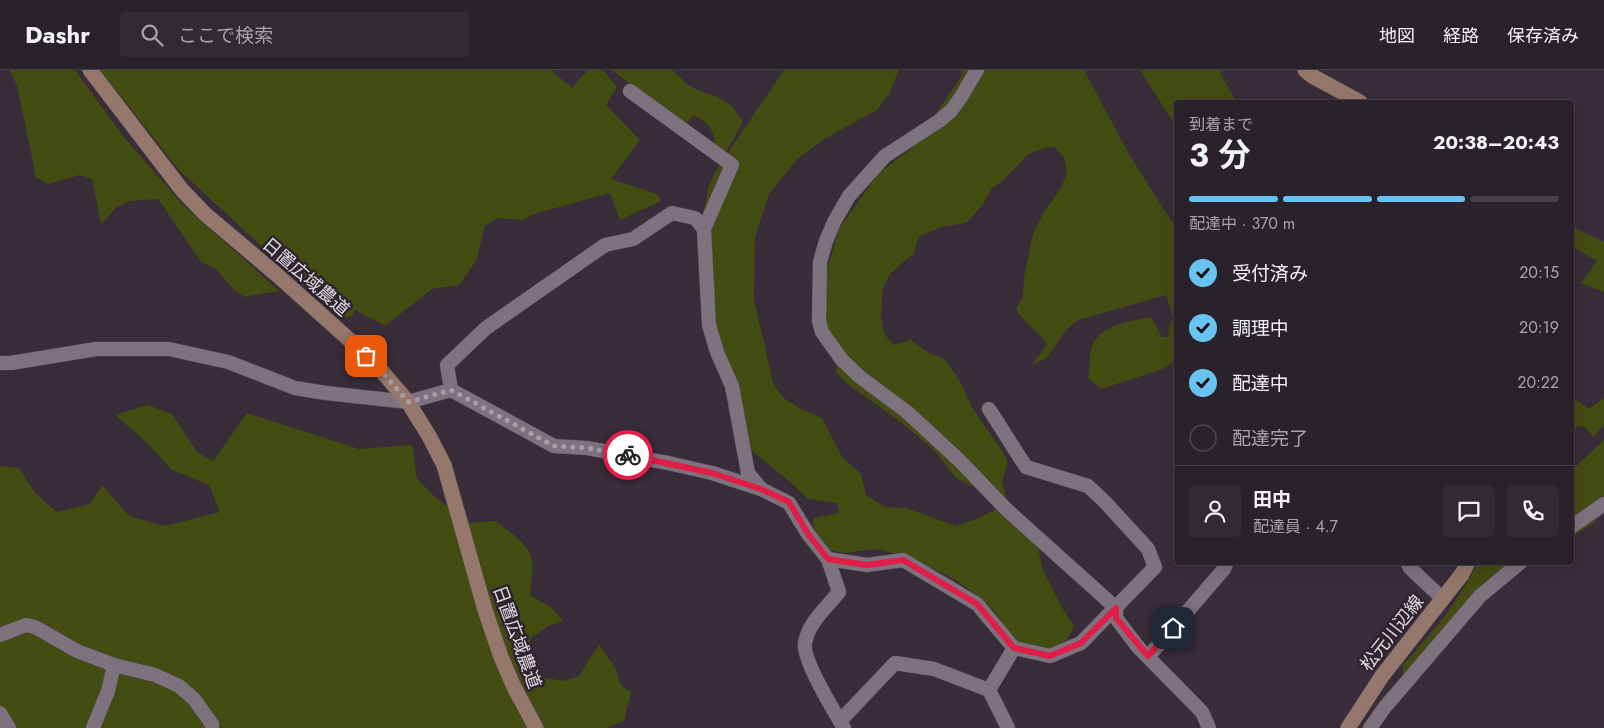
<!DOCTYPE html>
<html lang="ja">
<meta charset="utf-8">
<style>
body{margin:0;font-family:Jost,"Noto Sans JP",sans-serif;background:#322a33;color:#f1f3f6;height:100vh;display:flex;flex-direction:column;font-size:19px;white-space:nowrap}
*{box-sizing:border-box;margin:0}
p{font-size:16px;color:#a5a4a9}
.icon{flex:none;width:28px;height:28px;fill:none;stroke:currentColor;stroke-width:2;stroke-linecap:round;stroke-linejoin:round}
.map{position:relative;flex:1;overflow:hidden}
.details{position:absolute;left:1174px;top:30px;width:400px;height:465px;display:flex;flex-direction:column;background:#2a222b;border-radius:5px;box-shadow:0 5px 20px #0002,0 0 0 1px #463f47}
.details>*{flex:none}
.pin{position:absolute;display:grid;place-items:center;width:42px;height:42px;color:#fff;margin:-21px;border-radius:10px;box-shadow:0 2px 8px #0006}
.courier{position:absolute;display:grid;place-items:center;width:50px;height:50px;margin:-25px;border:4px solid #e11d48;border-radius:50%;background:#fff;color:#222;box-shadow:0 1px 6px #0007}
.headline em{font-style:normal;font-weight:700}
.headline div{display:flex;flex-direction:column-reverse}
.headline{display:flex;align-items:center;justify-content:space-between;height:85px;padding:0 15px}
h1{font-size:32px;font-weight:700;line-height:38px}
.bar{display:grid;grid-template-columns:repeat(4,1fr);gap:8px 5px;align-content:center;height:60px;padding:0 15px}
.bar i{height:6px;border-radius:4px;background:#463f47}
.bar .current{background:#69c3f1}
.bar p{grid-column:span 4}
.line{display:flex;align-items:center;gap:12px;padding:0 15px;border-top:1px solid #463f47}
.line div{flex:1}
.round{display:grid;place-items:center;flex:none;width:52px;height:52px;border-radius:5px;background:#322a33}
ol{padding:0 15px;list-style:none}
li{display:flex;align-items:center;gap:15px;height:55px}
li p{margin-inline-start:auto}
li .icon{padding:5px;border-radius:50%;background:#69c3f1;color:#111;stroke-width:4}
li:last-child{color:#a5a4a9}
li i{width:28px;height:28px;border:2px solid #463f47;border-radius:50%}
header{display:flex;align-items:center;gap:30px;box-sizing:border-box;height:70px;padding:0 25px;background:#2a222b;border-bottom:1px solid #463f47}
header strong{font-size:24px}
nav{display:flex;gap:28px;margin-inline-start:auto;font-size:18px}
.search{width:350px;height:45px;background:#322a33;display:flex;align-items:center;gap:12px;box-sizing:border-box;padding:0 18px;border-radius:5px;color:#a5a4a9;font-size:19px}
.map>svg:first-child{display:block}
.green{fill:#434c11}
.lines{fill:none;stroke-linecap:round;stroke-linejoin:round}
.street-casing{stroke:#524954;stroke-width:15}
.secondary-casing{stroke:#524954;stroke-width:16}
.street{stroke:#7e727f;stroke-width:14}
.secondary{stroke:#95786b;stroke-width:15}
.done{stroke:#a79fa8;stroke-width:5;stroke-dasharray:0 9}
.route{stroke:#e11d48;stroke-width:6}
.labels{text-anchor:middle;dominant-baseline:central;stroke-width:5;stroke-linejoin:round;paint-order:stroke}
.street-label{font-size:18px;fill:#e3dce4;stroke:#2e242f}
</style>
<header>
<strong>Dashr</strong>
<div class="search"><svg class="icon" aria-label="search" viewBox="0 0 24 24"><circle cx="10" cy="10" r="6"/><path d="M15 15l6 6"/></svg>ここで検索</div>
<nav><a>地図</a><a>経路</a><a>保存済み</a></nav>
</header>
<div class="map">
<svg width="1604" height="658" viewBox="0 0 1604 658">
<rect width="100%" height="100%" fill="#382d39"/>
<g class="green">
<polygon points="10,0 75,0 123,66 182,134 279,221 244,227 232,218 216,199 201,192 158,129 129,131 116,138 101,154 92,109 80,105 48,114 36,107 17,16"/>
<polygon points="100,0 551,0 572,18 588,0 603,0 617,17 606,35 640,70 611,109 657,124 661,131 620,150 610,123 534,144 523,150 498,148 485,156 476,191 459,215 432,219 385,256 355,240 352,246 340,249 180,101"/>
<path d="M612 0H672L687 14 702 22 716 26 732 36 743 52 726 82 716 80C714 61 711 54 693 45L684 56Z"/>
<polygon points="784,0 899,0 889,24 877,40 826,68 797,89 769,124 755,167 754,230 774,316 785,329 801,339 822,348 842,387 861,404 866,425 885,437 906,438 956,456 979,448 998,438 1037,472 1042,497 1061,536 1074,556 1067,569 1052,581 1021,573 1009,565 1001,550 987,533 956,510 908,486 874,479 845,483 833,481 817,471 814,459 813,448 839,443 837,433 808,429 790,412 746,376 733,348 720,304 704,258 699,215 697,172 709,116 715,102"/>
<path d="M961 0H1084L1130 86 1176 158V285L1172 293 1163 299 1101 319 1088 308C1090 298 1089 285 1092 276 1100 254 1132 251 1151 247L1162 267H1169L1168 258 1173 248 1166 225 1078 250 1066 260 1047 288 1032 295 1047 274C1038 261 1024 253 1016 239L1023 227 1024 207 1033 164 1043 143 1061 118 1067 102 1064 87 1054 77 1044 78 1027 85 1004 110 992 118 981 137 966 153 941 157 919 166 914 183 890 204 883 218 881 246 884 263 893 275 911 270 929 283 945 289 959 310 973 339 1003 382 1008 392 1002 411 1006 428H986L971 415 956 408 933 379 902 353 846 313 836 302 840 277 827 257 825 225 828 196 840 157 879 103 912 78 963 4Z"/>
<polygon points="1140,0 1221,0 1220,3 1234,28 1240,32 1176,32 1176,53 1169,46"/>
<polygon points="1571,156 1604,172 1604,222 1581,213 1597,191 1571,176"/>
<polygon points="1571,326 1589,339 1604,328 1604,355 1593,367 1584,356 1575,357 1571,347"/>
<path d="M148 335 172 344 197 382 213 391 247 343 359 379 412 375 417 409 435 427 470 453 496 451C507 460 521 469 529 481 535 491 531 514 530 525L552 538 563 551 548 556 530 569 532 592 541 607 564 611 579 606 599 574 615 598 621 615 631 622 624 651 606 658H0V396L19 398 36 424 57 442 90 434 102 415 129 446 165 456 220 442 209 415 172 400 145 371 115 345Z"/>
<polygon points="1604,370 1604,441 1593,454 1571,467 1571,401"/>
<path d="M1477 493H1523L1484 512 1403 607V595C1431 564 1460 531 1477 493Z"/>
</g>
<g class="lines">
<defs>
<g id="street">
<polyline points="977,0 961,27 951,41 939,51 885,86 849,126 834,152 826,171 820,192 819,251 822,262 842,290 860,307 907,342 959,390 1007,440 1116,538 1116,548 1138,577 1202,642 1209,658"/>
<polyline points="630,21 732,95 704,159"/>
<path d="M0 293H11L96 279H169L228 292 295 318 326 323 408 332 451 320 554 376 587 378 668 393 712 403 761 419 789 433 808 464 828 489 839 522C827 537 808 553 805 573 802 589 835 643 844 658"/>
<polyline points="451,320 447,295 486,258 605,175 633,169 672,143 695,148 704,159 709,255 717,282 732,316 748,403 761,419"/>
<polyline points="1571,457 1604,434"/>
<polyline points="828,489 867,495 903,490 977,534 1014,578 1050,586 1081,573 1155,497 1148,479 1105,432 1088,416 1026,397 989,339"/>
<polyline points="1407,492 1410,498 1443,529"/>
<polyline points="0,565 26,555 35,557 77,581 114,595 155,605 179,616 194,629 212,654 212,658"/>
<polyline points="1148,587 1224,499 1227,492"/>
<polyline points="989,620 1014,578"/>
<polyline points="0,643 9,658"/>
<polyline points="840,651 895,593 934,599 989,620 1008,658"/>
<polyline points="93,658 108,621 114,595"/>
<polyline points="1370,658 1385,637 1480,526 1521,492"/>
</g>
<g id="secondary">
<polyline points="90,0 182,120 205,144 276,204 354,274 379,298 408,332 429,366 444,395 485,540 501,587 514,617 536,658"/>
<polyline points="1305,0 1312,6 1360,32"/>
<polyline points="1348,658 1382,606 1462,504 1468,492"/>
</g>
</defs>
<use href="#street" class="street-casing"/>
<use href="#secondary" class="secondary-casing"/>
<use href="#street" class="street"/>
<use href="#secondary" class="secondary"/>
</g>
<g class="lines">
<polyline class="done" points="366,286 379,298 408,332 451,320 554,376 587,378 628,385"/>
<polyline class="route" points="628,385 712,403 761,419 789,432 808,464 828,489 867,495 903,490 977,534 1014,578 1050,586 1081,573 1116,538 1116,548 1148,586 1173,558"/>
</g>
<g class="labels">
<g class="street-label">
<text transform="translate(306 207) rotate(41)">日置広域農道</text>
<text transform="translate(1392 563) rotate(-52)">松元川辺線</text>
<text transform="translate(517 567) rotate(70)">日置広域農道</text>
</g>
</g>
</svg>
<div class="pin" style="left:366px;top:286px;background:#ea580c"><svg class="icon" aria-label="bag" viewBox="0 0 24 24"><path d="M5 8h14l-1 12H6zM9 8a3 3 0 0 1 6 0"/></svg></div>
<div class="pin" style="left:1173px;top:558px;background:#1f2937"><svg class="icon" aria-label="home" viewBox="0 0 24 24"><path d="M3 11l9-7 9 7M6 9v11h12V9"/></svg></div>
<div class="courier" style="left:628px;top:385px"><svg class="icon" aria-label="bike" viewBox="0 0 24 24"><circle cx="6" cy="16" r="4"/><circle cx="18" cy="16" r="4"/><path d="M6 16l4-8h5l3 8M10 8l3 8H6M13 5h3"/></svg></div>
<section class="details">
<div class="headline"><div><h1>3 分</h1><p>到着まで</p></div><em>20:38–20:43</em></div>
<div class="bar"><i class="current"></i><i class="current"></i><i class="current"></i><i></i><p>配達中 · 370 m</p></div>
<ol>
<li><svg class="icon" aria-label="check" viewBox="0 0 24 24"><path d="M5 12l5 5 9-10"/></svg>受付済み<p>20:15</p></li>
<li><svg class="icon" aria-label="check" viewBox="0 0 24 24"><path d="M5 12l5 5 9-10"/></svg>調理中<p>20:19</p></li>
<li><svg class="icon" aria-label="check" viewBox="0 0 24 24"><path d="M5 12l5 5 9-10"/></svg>配達中<p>20:22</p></li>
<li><i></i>配達完了</li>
</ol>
<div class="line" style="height:90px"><a class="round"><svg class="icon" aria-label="person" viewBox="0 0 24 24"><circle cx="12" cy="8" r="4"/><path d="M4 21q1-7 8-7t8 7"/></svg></a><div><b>田中</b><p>配達員 · 4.7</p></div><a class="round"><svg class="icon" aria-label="chat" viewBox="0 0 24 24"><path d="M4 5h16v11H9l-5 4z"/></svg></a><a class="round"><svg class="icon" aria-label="phone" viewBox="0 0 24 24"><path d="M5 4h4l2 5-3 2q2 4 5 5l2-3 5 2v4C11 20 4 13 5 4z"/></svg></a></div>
</section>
</div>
